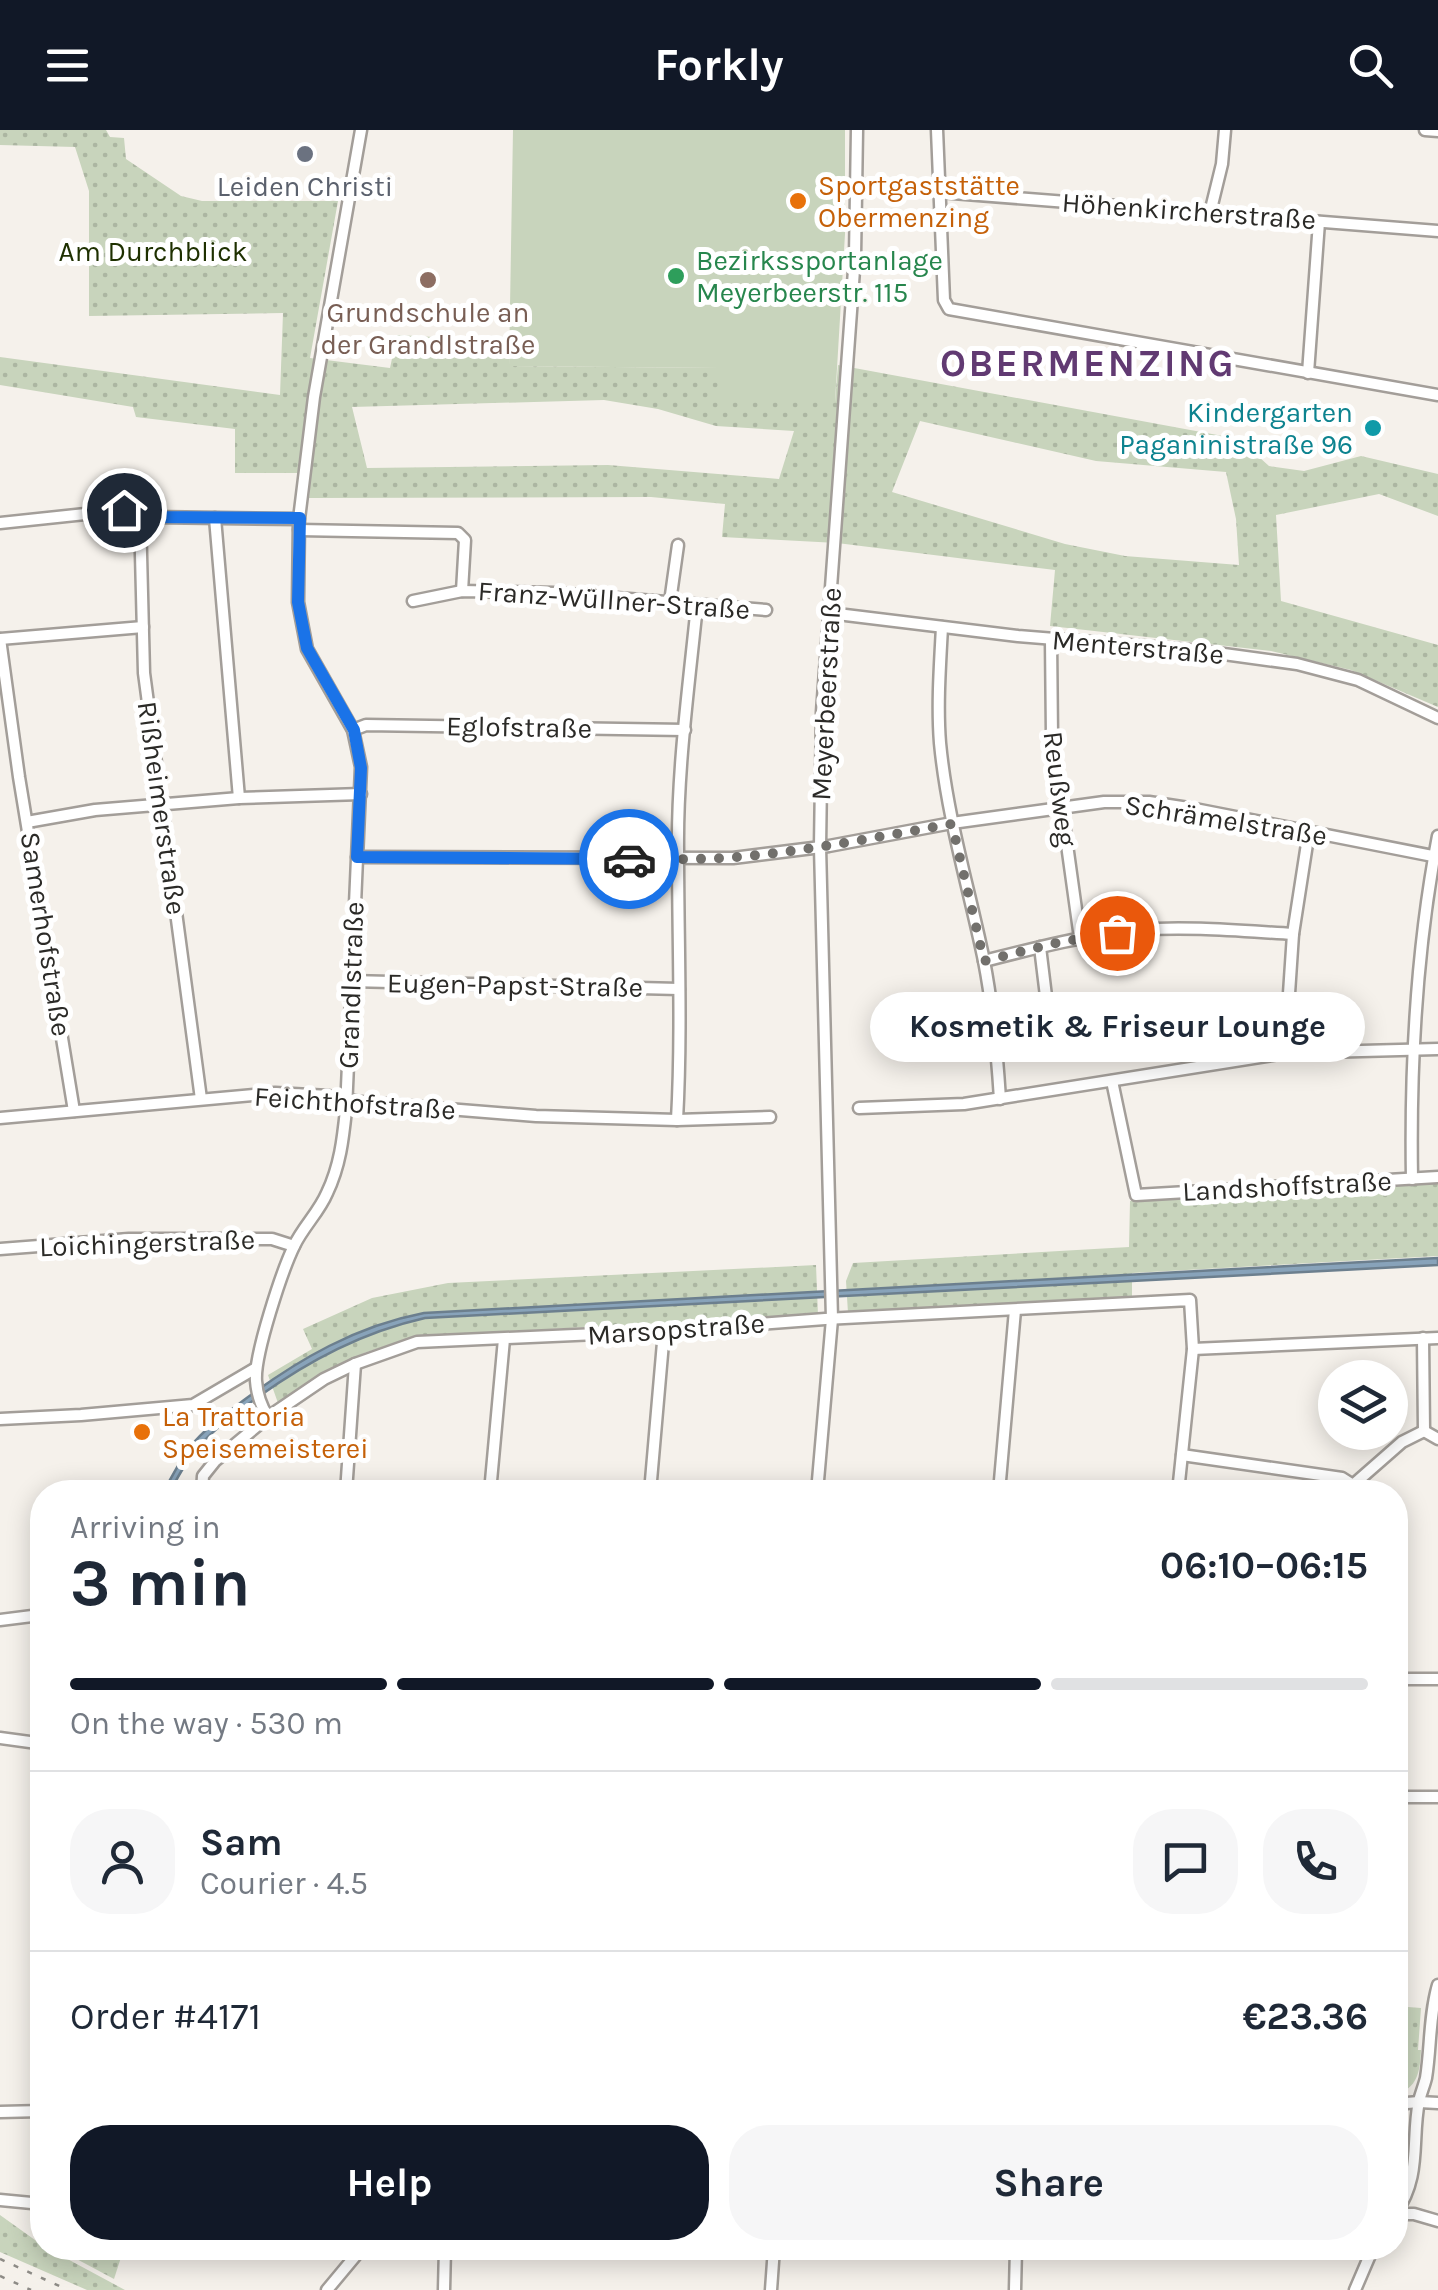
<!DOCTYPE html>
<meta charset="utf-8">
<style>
body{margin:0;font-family:Karla,sans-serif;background:#f6f6f7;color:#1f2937;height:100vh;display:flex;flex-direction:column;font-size:38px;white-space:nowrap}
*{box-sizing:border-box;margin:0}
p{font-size:32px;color:#747a83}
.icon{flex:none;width:55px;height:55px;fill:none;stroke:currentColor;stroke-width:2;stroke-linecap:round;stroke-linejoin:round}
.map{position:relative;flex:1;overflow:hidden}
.drawer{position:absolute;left:30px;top:1350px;width:1378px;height:780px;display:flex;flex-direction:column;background:#fff;border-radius:40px;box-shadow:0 5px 25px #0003}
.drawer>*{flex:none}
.fabs{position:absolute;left:1318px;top:1230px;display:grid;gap:20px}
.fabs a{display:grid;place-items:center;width:90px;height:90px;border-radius:50%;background:#fff;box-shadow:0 5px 25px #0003;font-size:50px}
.pin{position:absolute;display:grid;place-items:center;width:85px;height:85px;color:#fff;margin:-42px;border:5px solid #fff;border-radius:50%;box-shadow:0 2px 10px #0007}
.courier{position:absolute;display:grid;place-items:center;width:100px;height:100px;margin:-50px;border:8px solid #1a73e8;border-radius:50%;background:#fff;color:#222;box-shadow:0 2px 12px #0007}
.bubble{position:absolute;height:70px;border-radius:35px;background:#fff;box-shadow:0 5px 25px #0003;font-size:32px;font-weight:700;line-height:70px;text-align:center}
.head em{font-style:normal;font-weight:700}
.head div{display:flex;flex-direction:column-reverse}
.head{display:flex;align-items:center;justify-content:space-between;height:170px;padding:0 40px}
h1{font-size:65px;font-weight:700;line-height:75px}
.bar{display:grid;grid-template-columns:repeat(4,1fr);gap:15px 10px;align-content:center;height:120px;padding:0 40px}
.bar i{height:12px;border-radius:8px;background:#e0e1e3}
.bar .active{background:#111827}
.bar p{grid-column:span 4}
.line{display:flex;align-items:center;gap:25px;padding:0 40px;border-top:2px solid #e0e1e3}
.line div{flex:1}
.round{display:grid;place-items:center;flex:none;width:105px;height:105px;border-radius:40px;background:#f6f6f7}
.cta{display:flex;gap:20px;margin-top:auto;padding:20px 40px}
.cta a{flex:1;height:115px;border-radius:40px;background:#111827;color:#fff;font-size:40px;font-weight:700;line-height:115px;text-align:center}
.cta a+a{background:#f6f6f7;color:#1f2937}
header{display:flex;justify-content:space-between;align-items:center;height:130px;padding:0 40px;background:#111827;color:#fff;font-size:45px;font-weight:700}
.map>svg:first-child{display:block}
.park{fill:url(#park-dots);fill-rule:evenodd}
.garden{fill:#c8d4bc}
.water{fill:#88a3ba;stroke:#6c7f8e;stroke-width:2.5}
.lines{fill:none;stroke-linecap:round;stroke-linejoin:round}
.minor-casing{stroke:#a39e99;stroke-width:15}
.minor{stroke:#fff;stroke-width:10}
.rail{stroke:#8d8b86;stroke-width:2.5;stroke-dasharray:5 10;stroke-linecap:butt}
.done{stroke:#72706c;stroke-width:10;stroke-dasharray:0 18}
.route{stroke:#1a73e8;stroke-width:12}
.worship-dot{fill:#6b7280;stroke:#fff;stroke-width:4}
.food-dot{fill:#e8710a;stroke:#fff;stroke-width:4}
.leisure-dot{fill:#2e9e5b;stroke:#fff;stroke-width:4}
.education-dot{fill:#8d6e63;stroke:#fff;stroke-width:4}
.culture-dot{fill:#0f9aa8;stroke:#fff;stroke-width:4}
.labels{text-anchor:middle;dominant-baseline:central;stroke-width:10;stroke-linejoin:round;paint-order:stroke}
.food-label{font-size:28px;fill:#c56008;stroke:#fff;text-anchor:start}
.worship-label{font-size:28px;fill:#5b616d;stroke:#fff}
.street-label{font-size:28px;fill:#2b2a27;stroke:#fff}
.park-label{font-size:28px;fill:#1e3000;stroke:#fff}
.leisure-label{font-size:28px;fill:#27864d;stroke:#fff;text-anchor:start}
.education-label{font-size:28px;fill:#785e54;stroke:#fff}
.culture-label{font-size:28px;fill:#0d838f;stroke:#fff;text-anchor:end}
.district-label{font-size:38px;font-weight:bold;letter-spacing:2.5px;fill:#613a72;stroke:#fff}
</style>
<header><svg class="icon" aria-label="menu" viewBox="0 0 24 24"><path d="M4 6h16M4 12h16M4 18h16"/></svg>Forkly<svg class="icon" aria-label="search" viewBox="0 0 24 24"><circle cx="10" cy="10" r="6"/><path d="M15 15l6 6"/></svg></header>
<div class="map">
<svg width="1438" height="2160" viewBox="0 0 1438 2160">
<defs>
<pattern id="park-dots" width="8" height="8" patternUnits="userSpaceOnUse" patternTransform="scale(2.5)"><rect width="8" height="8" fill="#c8d4bc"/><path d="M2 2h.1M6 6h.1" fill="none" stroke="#acb6a2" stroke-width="1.8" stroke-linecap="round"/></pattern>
</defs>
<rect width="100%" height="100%" fill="#f5f1eb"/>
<g class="park">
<path d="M0 0H106L110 7 124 8 126 29 181 66 202 71H338L310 228 390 238 397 205 509 211V236L718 238 719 272H835L838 235 1239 309 1269 336 1304 341 1361 326 1438 344V386L1379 364 1276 385 1281 471 1438 515V577L1351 540 1271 521 1050 496 1055 440 837 413 722 407 725 374 651 367 309 368 311 343H235V299L136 287 133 277 0 255V227L280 265 283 183 89 186V61L75 17 0 15ZM604 270 658 279 716 296 794 301 779 349 608 335 367 338 352 277ZM920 291 1096 331 1226 342 1236 389 1239 435 1125 426 1065 414 892 362Z"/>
<polygon points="1438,1053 1438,1126 1132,1143 1132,1168 848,1183 846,1151 853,1133 1129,1117 1130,1071"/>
<polygon points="816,1135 818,1185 417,1206 364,1223 314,1249 278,1273 268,1245 312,1219 303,1199 372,1168 448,1153"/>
<path d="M1395 1876 1421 1878 1418 1920H1421C1420 1941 1418 1959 1395 1964Z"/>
<polygon points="0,2085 42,2115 42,2118 47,2118 125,2160 87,2160 0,2122"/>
<polygon points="56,2118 124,2118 114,2149"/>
</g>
<polygon class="garden" points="513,0 845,0 845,104 835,272 718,272 718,238 509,236"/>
<path class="water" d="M1438 1128V1135L425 1188C363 1202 310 1230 258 1267 239 1281 220 1294 204 1311 189 1326 179 1344 170 1362H163C172 1347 180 1330 191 1316 205 1298 226 1284 244 1270 299 1229 356 1196 424 1183Z"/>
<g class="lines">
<defs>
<g id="minor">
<polyline points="937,0 944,170 949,179 1438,265"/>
<polyline points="1425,0 1438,1"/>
<polyline points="940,62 1438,101"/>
<polyline points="1210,83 1222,34 1225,0"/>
<polyline points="1308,243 1319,92"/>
<polyline points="140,385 144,543 201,969"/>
<polyline points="215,388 239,668"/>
<polyline points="0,393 123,380 151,387 299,389"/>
<polyline points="299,400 458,403 465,410 462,461"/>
<polyline points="413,471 462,461 554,463 766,480"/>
<polyline points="670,472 678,415"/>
<polyline points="829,483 1018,506 1202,521 1297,534 1358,550 1438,588"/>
<path d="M942 497C940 535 937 575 940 613 947 687 969 758 984 831 993 877 997 922 1000 969"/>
<polyline points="0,509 19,647 74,981"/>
<polyline points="0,509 143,497"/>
<polyline points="1051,510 1052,607 1080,808"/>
<polyline points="353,600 366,595 685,600"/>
<polyline points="27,692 95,680 239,668 361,664"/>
<polyline points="357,727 733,728 829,716 952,693 1104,672 1149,672 1195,679 1438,727"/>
<polyline points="1040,817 1050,899"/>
<path d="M984 831C1035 818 1085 805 1137 800 1188 796 1241 801 1293 804"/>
<polyline points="351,851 679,859"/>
<polyline points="1285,923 1293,804 1309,701"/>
<polyline points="1112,951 1136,1065 1438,1047"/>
<polyline points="859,978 964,974 1285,923 1438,919"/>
<polyline points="0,988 275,963 329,966 361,972 536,986 677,990 770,987"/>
<path d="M677 990C682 900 678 811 678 720 677 641 689 554 697 475"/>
<path d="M1412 1049C1410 933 1416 820 1438 706"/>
<polyline points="0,1119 129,1109 272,1109 294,1116"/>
<polyline points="1423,1208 1424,1301"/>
<polyline points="1193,1219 1438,1208"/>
<path d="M268 1287C261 1276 257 1265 256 1251 254 1225 282 1141 294 1116 303 1097 319 1082 327 1063 340 1036 343 1009 346 980L361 637 353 600 307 519 298 472 299 389 314 267 361 0"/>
<polyline points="0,1289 81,1285 193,1275 256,1238"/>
<polyline points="1424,1301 1438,1309"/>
<polyline points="1182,1325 1342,1348 1353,1355"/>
<polyline points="202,1362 203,1346 215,1331 268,1287 324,1249 355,1234 417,1212 664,1201 825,1189 1190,1170 1193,1219 1178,1362"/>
<polyline points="346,1362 355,1234"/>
<polyline points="490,1362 504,1209"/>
<polyline points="650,1362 664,1201"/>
<polyline points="817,1362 832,1189 820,717 822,582 855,126 857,0"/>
<polyline points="999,1362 1015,1180"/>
<polyline points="1345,1362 1402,1312 1424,1301"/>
<polyline points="0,1490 40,1485"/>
<polyline points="1395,1549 1438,1549"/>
<polyline points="0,1608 37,1613"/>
<polyline points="1395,1667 1438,1667"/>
<polyline points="1395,1974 1419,1972 1438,1973"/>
<polyline points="0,1982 42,1981"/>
<polyline points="0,2070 42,2074"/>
<path d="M1395 2084C1422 2046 1411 2011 1419 1971 1421 1963 1424 1956 1426 1948 1431 1917 1429 1886 1438 1855"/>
<polyline points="1395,2084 1414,2084 1438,2091"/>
<polyline points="327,2160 362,2118"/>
<polyline points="444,2160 445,2118"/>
<polyline points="771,2160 774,2118"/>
<polyline points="1015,2160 1016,2118"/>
<polyline points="1355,2160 1373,2118"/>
</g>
</defs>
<use href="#minor" class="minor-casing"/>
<use href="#minor" class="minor"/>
<g class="rail">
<polyline points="0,2129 68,2160"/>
<polyline points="0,2146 31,2160"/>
</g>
</g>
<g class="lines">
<path class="done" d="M629 729C665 729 701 730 737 727 810 721 881 706 952 694L984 831 1060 812 1117 803"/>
<polyline class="route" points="124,380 150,387 300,388 298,472 307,518 354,600 361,638 357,727 629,729"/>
</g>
<circle class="worship-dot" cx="305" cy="24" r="10"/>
<g class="food-dot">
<circle cx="798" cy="71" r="10"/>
<circle cx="142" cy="1302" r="10"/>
</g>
<circle class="leisure-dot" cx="676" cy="146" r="10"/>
<circle class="education-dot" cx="428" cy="150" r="10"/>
<circle class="culture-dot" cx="1373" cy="298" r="10"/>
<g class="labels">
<g class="food-label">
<text x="818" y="55">Sportgaststätte<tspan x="818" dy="32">Obermenzing</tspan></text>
<text x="162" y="1286">La Trattoria<tspan x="162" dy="32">Speisemeisterei</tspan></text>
</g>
<g class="worship-label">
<text x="305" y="56">Leiden Christi</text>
</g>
<g class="street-label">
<text transform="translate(1189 81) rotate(4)">Höhenkircherstraße</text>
<text transform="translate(614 470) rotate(4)">Franz-Wüllner-Straße</text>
<text transform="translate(1138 517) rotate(5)">Menterstraße</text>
<text transform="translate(826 564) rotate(-87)">Meyerbeerstraße</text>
<text transform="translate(519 597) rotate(1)">Eglofstraße</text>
<text transform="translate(1060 659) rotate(83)">Reußweg</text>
<text transform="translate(162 678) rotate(82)">Rißheimerstraße</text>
<text transform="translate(1226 690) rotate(9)">Schrämelstraße</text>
<text transform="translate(46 804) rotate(81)">Samerhofstraße</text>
<text transform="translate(351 855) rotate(-88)">Grandlstraße</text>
<text transform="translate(515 855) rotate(1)">Eugen-Papst-Straße</text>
<text transform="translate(355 973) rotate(4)">Feichthofstraße</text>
<text transform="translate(1287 1056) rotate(-3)">Landshoffstraße</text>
<text transform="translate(147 1113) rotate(-2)">Loichingerstraße</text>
<text transform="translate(676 1199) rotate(-4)">Marsopstraße</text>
</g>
<g class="park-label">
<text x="153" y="121">Am Durchblick</text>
</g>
<g class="leisure-label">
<text x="696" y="130">Bezirkssportanlage<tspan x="696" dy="32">Meyerbeerstr. 115</tspan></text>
</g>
<g class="education-label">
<text x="428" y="182">Grundschule an<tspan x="428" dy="32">der Grandlstraße</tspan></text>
</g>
<g class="culture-label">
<text x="1353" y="282">Kindergarten<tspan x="1353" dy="32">Paganinistraße 96</tspan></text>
</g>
<g class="district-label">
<text x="1088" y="233">OBERMENZING</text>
</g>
</g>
</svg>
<div class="fabs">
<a><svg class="icon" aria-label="layers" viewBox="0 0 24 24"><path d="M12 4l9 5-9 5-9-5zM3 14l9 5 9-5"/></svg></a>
</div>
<div class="pin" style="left:1117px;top:803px;background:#ea580c"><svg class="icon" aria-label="bag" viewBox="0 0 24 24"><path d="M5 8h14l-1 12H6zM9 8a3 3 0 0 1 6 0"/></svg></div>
<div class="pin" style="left:124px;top:380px;background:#1f2937"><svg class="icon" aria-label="home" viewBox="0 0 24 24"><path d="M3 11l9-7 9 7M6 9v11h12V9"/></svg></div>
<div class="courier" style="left:629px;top:729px"><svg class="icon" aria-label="car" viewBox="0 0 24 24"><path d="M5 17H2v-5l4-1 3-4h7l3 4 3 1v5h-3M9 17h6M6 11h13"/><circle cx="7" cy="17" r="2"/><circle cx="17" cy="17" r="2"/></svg></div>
<div class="bubble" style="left:870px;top:862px;width:495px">Kosmetik &amp; Friseur Lounge</div>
<section class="drawer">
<div class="head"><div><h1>3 min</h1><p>Arriving in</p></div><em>06:10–06:15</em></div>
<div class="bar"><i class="active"></i><i class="active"></i><i class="active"></i><i></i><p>On the way · 530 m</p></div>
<div class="line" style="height:180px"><a class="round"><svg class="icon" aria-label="person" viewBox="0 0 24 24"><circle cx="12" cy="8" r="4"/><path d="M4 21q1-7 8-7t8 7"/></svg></a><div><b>Sam</b><p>Courier · 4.5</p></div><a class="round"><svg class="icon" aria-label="chat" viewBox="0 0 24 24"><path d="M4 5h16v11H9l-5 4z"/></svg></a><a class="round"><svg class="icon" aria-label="phone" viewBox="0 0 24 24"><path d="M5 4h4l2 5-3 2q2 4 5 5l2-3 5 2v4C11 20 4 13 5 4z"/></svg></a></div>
<div class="line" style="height:130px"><div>Order #4171</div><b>€23.36</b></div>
<div class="cta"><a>Help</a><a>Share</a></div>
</section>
</div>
